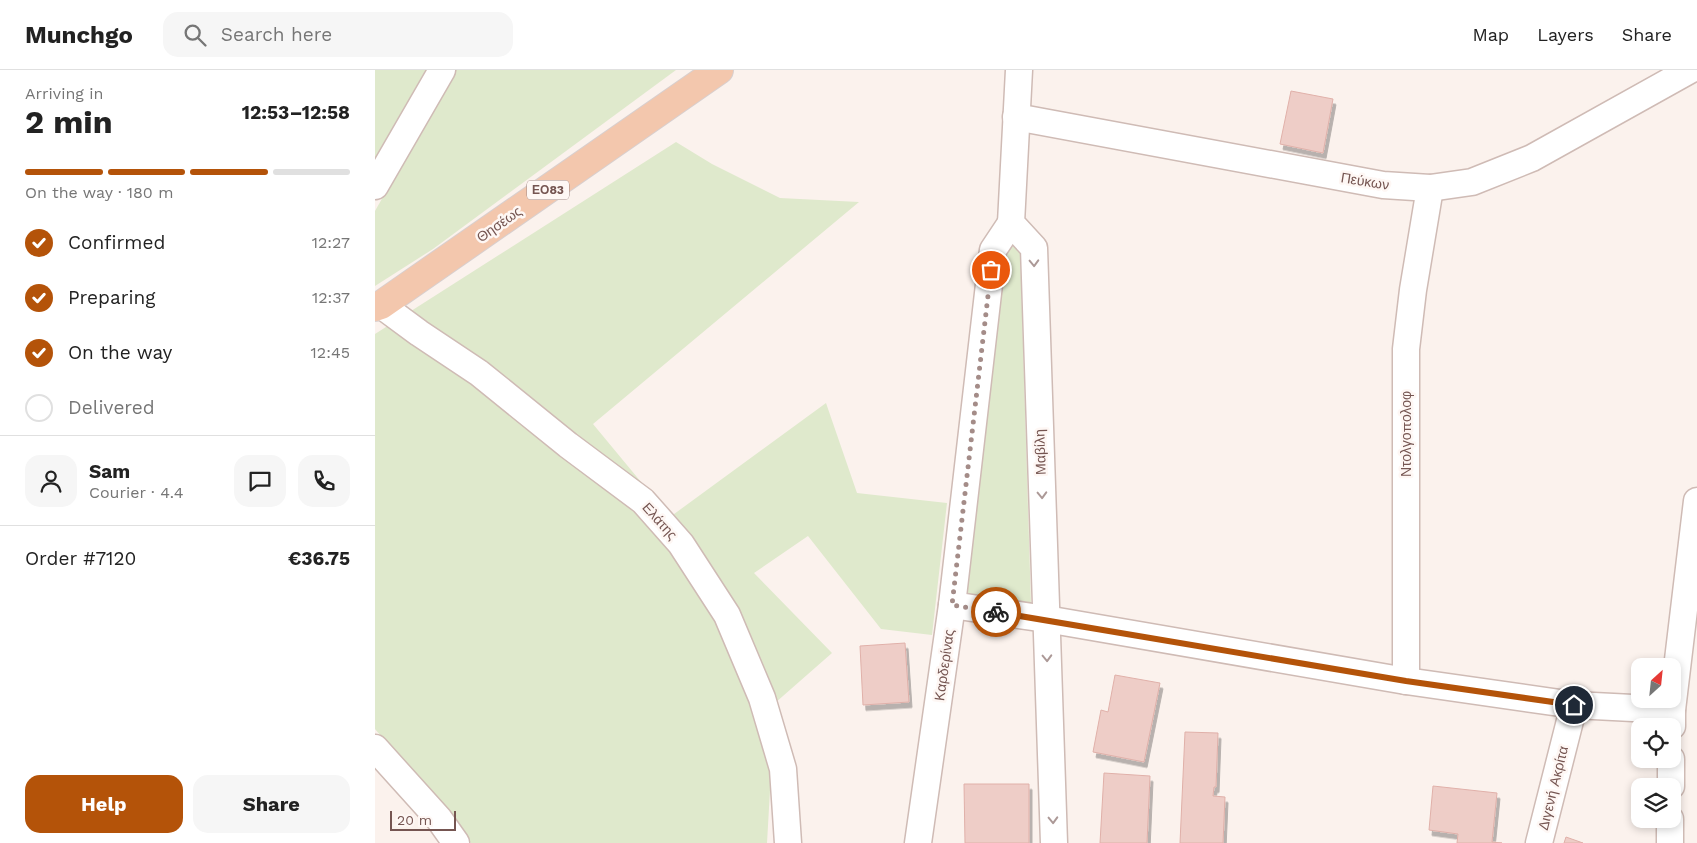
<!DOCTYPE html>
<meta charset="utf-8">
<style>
body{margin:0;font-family:"Work Sans",sans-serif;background:#f6f6f6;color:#222;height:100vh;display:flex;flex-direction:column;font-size:19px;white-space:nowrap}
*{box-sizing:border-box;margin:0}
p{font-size:16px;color:#767676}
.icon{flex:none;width:28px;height:28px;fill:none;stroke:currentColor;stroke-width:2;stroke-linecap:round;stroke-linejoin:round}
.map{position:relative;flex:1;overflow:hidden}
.sheet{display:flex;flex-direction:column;background:#fff;width:375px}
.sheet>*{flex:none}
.needle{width:32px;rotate:27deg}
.tools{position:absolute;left:1256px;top:588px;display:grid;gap:10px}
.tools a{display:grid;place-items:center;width:50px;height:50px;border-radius:10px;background:#fff;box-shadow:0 2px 8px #0003;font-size:25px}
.scale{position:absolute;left:15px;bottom:12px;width:66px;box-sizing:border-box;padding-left:5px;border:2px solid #755551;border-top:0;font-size:14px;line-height:18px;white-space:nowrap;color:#755551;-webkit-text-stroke:4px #fef7f4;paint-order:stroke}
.pin{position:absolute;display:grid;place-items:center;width:42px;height:42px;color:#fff;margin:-21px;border:2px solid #fff;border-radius:50%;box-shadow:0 1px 5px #0007}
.courier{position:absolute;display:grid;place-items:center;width:50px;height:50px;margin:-25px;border:4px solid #b45309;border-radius:50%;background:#fff;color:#222;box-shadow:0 1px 6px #0007}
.headline em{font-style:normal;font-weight:700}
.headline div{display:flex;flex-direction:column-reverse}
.headline{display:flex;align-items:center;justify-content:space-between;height:85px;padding:0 25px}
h1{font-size:32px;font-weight:700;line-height:38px}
.bar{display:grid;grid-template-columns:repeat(4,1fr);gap:8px 5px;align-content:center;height:60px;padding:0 25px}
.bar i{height:6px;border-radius:4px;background:#e0e0e0}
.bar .current{background:#b45309}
.bar p{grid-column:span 4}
.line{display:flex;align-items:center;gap:12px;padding:0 25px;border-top:1px solid #e0e0e0}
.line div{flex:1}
.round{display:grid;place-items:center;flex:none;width:52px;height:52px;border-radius:15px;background:#f6f6f6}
ol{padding:0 25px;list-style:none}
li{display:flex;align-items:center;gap:15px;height:55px}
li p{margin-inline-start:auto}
li .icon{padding:5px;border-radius:50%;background:#b45309;color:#fff;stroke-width:4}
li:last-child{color:#767676}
li i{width:28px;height:28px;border:2px solid #e0e0e0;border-radius:50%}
.button{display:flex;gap:10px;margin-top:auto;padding:10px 25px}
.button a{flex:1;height:58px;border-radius:15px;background:#b45309;color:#fff;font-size:20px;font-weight:700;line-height:58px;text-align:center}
.button a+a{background:#f6f6f6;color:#222}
header{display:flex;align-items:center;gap:30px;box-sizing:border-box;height:70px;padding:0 25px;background:#fff;border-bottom:1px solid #e0e0e0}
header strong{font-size:24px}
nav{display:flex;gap:28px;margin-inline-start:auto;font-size:18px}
.search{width:350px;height:45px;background:#f6f6f6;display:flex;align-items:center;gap:12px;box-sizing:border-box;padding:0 18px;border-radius:15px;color:#767676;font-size:19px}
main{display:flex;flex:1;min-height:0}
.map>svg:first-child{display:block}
.green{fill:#dfe9cc}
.building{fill:#eecdc7;stroke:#e0b0a9;filter:url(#shadow)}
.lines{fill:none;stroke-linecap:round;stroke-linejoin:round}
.minor-casing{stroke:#cfbbb5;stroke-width:29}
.primary-casing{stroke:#d8cfce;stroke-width:30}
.minor{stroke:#fff;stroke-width:26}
.primary{stroke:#f3c7ad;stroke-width:28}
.oneway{stroke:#ac9997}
.done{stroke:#a48c88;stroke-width:5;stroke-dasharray:0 9}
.route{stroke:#b45309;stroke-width:6}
.labels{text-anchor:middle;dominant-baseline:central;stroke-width:5;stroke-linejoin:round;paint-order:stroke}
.shield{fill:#fef7f4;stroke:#9e8682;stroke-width:1}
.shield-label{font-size:12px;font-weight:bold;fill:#755551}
.street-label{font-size:14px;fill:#755551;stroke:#fef7f4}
</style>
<header>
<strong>Munchgo</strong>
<div class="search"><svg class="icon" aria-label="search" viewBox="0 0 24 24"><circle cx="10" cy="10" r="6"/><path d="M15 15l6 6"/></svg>Search here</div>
<nav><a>Map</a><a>Layers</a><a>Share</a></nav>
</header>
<main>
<section class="sheet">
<div class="headline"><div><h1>2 min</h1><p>Arriving in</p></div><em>12:53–12:58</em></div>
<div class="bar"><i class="current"></i><i class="current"></i><i class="current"></i><i></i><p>On the way · 180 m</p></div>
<ol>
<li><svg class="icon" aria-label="check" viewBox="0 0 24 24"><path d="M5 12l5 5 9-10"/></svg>Confirmed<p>12:27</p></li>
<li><svg class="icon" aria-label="check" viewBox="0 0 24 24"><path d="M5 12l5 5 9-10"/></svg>Preparing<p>12:37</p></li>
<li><svg class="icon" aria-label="check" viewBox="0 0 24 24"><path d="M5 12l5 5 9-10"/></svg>On the way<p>12:45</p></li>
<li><i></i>Delivered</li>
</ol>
<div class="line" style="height:90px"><a class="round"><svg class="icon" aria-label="person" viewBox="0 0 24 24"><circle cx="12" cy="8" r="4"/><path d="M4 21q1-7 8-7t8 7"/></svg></a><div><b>Sam</b><p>Courier · 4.4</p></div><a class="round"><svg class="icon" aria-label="chat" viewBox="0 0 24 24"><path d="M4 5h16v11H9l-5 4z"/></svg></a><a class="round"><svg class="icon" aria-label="phone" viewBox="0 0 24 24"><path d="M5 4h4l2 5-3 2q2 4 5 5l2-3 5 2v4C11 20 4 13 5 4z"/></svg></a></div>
<div class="line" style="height:65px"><div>Order #7120</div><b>€36.75</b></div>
<div class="button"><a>Help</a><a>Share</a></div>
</section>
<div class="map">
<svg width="1322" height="773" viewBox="0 0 1322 773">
<defs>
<filter id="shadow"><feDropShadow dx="3" dy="5.5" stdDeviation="0" flood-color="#0004"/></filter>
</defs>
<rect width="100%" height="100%" fill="#fbf2ed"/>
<g class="green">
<polygon points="0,0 55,0 0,95"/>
<polygon points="80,0 301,0 58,179 0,216 0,141"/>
<polygon points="301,72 337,94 405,128 484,132 218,354 295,447 451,333 482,423 572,433 557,565 506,559 433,466 379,503 457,583 400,633 392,773 96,773 0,659 0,264"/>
<polygon points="632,177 645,177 656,535 589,526"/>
</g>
<g class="building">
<polygon points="916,21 958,29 948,83 905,74"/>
<polygon points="530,573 534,632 488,635 485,576"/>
<polygon points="740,605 785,613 769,692 718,682 726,640 733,642"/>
<polygon points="810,662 843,663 841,717 839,717 838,726 850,727 848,773 805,773"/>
<polygon points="729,703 775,706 772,773 725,773"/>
<polygon points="589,714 654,714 654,773 590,773"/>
<polygon points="1058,716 1122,723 1117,772 1127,773 1082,773 1083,764 1054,760"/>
<polygon points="1191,767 1208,773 1189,773"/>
</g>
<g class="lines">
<defs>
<g id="minor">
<polyline points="644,0 636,153 659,178 679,773"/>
<polyline points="641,47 1008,115 1055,118 1097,112 1157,88 1315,0"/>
<polyline points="0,116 67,0"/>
<polyline points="6,235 44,263 104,303 193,375 268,431 306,474 352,545 387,628 408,699 413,773"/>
<polyline points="577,535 671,549 1031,611 1199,635 1297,640"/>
<polyline points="1031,611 1031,279 1038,220 1055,118"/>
<polyline points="1297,656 1297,640 1322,431"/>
<polyline points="0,678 64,749 81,773"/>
<polyline points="1296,716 1296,689"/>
<polyline points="543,773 577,535 618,180 636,153"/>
<polyline points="1164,773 1199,635"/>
<polyline points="1295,773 1295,749"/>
</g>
<polyline id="primary" points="0,237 6,235 344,0"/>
</defs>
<use href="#minor" class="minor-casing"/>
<use href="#primary" class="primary-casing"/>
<use href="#minor" class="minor"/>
<use href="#primary" class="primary"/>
</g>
<defs><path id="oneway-chevron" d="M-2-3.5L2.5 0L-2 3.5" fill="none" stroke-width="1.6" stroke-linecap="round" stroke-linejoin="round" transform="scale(1.25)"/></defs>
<g class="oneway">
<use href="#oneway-chevron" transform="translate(659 193) rotate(88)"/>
<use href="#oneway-chevron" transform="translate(667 425) rotate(88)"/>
<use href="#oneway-chevron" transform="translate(672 588) rotate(88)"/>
<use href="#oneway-chevron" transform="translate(678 750) rotate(88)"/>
</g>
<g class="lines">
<polyline class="done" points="616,200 577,535 621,542"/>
<polyline class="route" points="621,542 1031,611 1199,635"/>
</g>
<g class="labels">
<rect class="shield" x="152" y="110.5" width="42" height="19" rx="4"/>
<g class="shield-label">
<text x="173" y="120">ΕΟ83</text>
</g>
<g class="street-label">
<text transform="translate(990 111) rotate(9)">Πεύκων</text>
<text transform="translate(124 154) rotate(-35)">Θησέως</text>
<text transform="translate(1031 364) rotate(-90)">Ντολγοπολοφ</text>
<text transform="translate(665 382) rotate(-92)">Μαβίλη</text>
<text transform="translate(285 451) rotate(48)">Ελάτης</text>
<text transform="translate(569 595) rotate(-82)">Καρδερίνας</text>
<text transform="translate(1178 718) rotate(-76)">Διγενή Ακρίτα</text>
</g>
</g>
</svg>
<div class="tools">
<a><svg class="needle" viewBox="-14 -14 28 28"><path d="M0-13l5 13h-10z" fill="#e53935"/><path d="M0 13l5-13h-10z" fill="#767676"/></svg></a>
<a><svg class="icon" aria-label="locate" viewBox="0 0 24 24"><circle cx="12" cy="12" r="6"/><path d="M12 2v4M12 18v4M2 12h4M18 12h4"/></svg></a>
<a><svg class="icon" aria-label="layers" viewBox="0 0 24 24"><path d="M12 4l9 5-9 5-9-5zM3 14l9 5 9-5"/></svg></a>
</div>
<div class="scale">20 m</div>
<div class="pin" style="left:616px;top:200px;background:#ea580c"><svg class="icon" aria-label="bag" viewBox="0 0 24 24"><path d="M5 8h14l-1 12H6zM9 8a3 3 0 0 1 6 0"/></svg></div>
<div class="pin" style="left:1199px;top:635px;background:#1f2937"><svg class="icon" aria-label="home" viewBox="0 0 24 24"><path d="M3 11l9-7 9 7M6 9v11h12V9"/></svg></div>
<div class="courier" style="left:621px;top:542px"><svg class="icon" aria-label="bike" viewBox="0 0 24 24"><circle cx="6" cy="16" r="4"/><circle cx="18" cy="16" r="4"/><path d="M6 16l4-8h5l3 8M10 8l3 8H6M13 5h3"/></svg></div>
</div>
</main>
